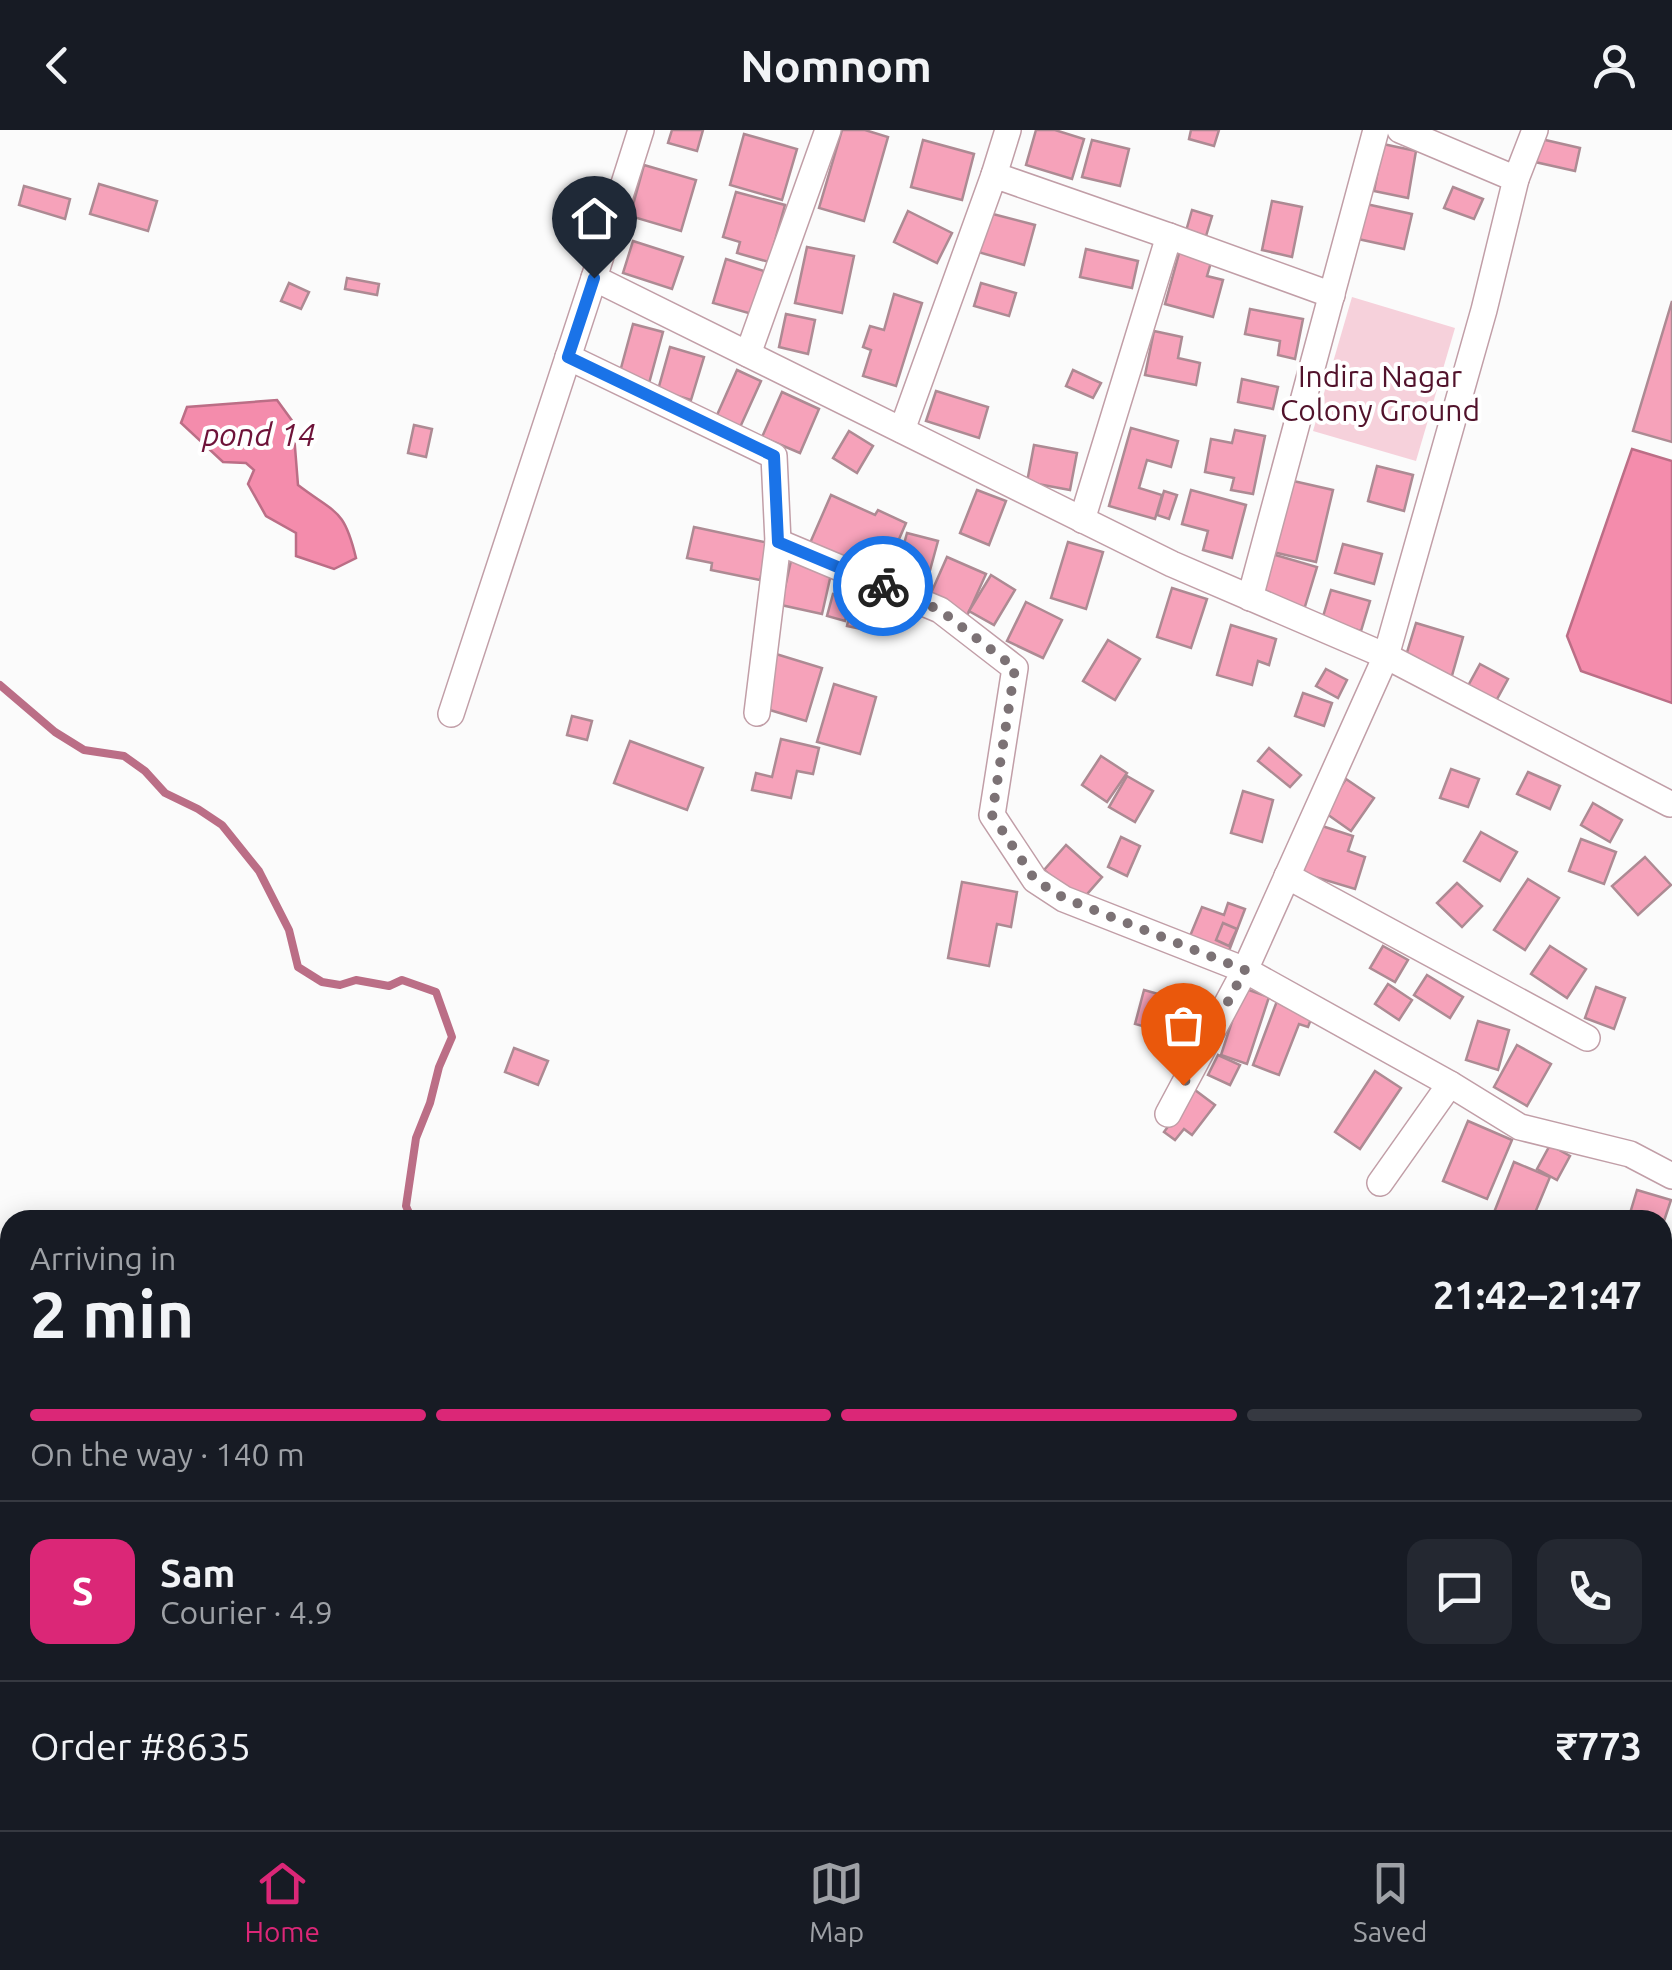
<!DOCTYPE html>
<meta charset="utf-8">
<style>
body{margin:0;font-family:Ubuntu,sans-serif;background:#242831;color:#f1f3f6;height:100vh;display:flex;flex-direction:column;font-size:38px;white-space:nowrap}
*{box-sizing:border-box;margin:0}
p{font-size:32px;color:#9ea1a6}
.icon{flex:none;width:55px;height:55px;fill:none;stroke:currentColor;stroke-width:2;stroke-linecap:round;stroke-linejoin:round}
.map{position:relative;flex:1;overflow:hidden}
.drawer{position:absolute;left:0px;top:1080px;width:1672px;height:620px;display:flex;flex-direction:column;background:#171b24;border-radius:30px 30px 0 0;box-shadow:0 5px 25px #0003}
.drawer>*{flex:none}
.pin{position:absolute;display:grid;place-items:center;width:85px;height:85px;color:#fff;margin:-102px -42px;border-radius:50% 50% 50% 0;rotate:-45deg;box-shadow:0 0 10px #0007}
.pin .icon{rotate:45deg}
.courier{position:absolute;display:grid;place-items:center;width:100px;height:100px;margin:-50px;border:8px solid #1a73e8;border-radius:50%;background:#fff;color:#222;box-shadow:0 2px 12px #0007}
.summary em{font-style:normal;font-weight:700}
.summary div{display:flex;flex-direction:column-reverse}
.summary{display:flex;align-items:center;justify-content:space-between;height:170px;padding:0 30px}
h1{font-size:65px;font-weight:700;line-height:75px}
.bar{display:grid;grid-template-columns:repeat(4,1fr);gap:15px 10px;align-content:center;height:120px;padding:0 30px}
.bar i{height:12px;border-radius:8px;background:#363941}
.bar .selected{background:#db2777}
.bar p{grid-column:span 4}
.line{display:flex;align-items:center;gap:25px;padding:0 30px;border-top:2px solid #363941}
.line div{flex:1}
.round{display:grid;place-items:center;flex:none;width:105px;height:105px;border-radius:20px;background:#242831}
header{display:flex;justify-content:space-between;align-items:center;height:130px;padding:0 30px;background:#171b24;font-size:45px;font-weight:700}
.menu{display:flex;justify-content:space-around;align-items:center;height:140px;border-top:2px solid #363941;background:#171b24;font-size:28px;color:#9ea1a6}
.menu a{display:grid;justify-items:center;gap:5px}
.menu .selected{color:#db2777}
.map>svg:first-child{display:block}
.green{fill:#f6d1db}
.water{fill:#f48cac;stroke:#bb6e86;stroke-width:2.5}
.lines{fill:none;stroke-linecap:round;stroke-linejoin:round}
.stream{stroke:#bb6e86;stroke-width:8}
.building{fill:#f6a2ba;stroke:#ad8a93;stroke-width:2.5}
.minor-casing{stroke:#c19ea7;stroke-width:28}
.minor{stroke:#fff;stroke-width:25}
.done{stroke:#7c7275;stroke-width:10;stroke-dasharray:0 18}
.route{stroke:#1a73e8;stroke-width:12}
.labels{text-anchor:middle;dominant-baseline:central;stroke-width:8;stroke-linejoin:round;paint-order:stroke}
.park-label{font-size:30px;fill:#51122b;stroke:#fff}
.water-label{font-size:32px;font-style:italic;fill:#6e1339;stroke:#fff}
</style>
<header><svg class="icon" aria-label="back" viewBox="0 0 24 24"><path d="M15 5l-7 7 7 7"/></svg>Nomnom<svg class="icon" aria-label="person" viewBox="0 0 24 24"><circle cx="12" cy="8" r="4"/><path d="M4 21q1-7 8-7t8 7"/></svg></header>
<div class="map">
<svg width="1672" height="1700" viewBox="0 0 1672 1700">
<rect width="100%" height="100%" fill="#fbfbfb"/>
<polygon class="green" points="1352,167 1455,198 1416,331 1313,301"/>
<g class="water">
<path d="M277 270 293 292 298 355C336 384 344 378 356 428L334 439 296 426V403L266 386 248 354 254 340 246 333 223 332 181 293 187 277Z"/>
<polygon points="1632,319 1672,331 1672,573 1581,541 1567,506"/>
</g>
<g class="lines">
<g class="stream">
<polyline points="0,555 55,602 84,620 124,626 145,641 165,663 198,679 222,695 259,741 289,800 298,837 322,852 340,855 356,850 389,856 402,850 436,862 452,907 439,937 430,973 416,1008 406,1076 412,1090"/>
<polyline points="1662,1443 1672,1444"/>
</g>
</g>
<g class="building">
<polygon points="672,0 703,0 697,21 668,13"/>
<polygon points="842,0 865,0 888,7 864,91 819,78"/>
<polygon points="1036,0 1055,0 1084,9 1072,49 1026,35"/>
<polygon points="1191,0 1219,0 1214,16 1189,9"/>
<polygon points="744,4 797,19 782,70 730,55"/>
<polygon points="1541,9 1580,18 1575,41 1535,32"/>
<polygon points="923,10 974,24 962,70 911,57"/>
<polygon points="1092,10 1129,19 1120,56 1082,47"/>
<polygon points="1383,14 1416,21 1408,68 1374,61"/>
<polygon points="644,35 696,50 681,101 630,86"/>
<polygon points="99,54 157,71 148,101 90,84"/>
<polygon points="24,56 70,69 65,89 19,75"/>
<polygon points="1453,57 1483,69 1474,89 1444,78"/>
<polygon points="736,62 785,75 769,132 737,123 740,112 723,107"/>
<polygon points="1272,71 1302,77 1292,127 1262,120"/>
<polygon points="1366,74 1412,84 1404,119 1358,109"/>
<polygon points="1192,80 1212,86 1206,106 1186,101"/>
<polygon points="908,81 952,103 937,133 894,112"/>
<polygon points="989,83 1035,95 1024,135 978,122"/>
<polygon points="633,111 683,127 672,159 623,143"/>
<polygon points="807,117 854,126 842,183 795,173"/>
<polygon points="1086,119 1138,131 1132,158 1080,147"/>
<polygon points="1180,120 1212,129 1207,146 1223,150 1213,187 1165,174"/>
<polygon points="726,129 764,141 752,184 713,173"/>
<polygon points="347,148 379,154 377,165 345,159"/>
<polygon points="289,153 309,162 301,179 281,171"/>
<polygon points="981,153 1016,163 1009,186 974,176"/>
<polygon points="894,164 922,173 896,256 863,246 871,220 863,217 870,196 884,200"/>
<polygon points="1672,171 1672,312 1633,301"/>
<polygon points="1250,179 1303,189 1295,229 1278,225 1280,211 1245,204"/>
<polygon points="786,184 815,190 808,224 779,217"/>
<polygon points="633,194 663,202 648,257 618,249"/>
<polygon points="1154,201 1182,207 1178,228 1200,233 1196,255 1145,245"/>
<polygon points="670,217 704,227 691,270 658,260"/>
<polygon points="737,240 761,251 737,304 713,294"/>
<polygon points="1073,240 1101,253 1093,268 1066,256"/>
<polygon points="1242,249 1278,257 1273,279 1238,272"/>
<polygon points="936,261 988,277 979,308 926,291"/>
<polygon points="782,262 819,279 800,323 762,307"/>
<polygon points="414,295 432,299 426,327 408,323"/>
<polygon points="1131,298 1178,311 1171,337 1147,330 1139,358 1162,365 1155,389 1109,376"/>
<polygon points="1235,300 1265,306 1253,364 1231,360 1234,348 1205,342 1211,309 1232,313"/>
<polygon points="849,301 873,316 857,343 833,328"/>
<polygon points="1034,315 1077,323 1070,360 1027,352"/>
<polygon points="1377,336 1413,345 1404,381 1368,371"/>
<polygon points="1289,350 1333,360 1316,432 1273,422"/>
<polygon points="977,360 1006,371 989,415 960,403"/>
<polygon points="1191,360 1246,375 1232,428 1203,420 1208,401 1182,394"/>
<polygon points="1164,361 1177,365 1169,389 1157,385"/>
<polygon points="831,365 875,385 878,380 906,393 883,446 810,413"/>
<polygon points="694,397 769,413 760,450 711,440 712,433 687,428"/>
<polygon points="907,403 938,411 926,455 895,447"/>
<polygon points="1068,412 1103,422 1086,479 1051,468"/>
<polygon points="1343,414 1382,424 1374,454 1335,443"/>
<polygon points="793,422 834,431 822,484 781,475"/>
<polygon points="1272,424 1317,437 1303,483 1259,471"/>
<polygon points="947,427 986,444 967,486 928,470"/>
<polygon points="991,445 1015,460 994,495 969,481"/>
<polygon points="1172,458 1207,469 1191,518 1157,507"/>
<polygon points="1331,460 1370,471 1361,501 1322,490"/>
<polygon points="854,462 878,467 871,501 847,496"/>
<polygon points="833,464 852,469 845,491 827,486"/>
<polygon points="1026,472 1062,490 1043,528 1007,511"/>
<polygon points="1416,493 1463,507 1449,556 1401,542"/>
<polygon points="1231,495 1276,509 1269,535 1258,531 1252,555 1217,545"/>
<polygon points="1108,510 1140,529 1115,570 1083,551"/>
<polygon points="776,524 822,538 806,591 760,577"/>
<polygon points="1480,534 1508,549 1491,580 1463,565"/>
<polygon points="1326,539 1347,550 1338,568 1316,556"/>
<polygon points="834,554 876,567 860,624 817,612"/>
<polygon points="1303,563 1332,573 1324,596 1295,586"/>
<polygon points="572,586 592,591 587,610 567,605"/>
<polygon points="781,609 819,618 813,644 797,641 791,668 752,660 756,643 772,647"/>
<polygon points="630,611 703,638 687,680 614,653"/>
<polygon points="1269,618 1301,645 1290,657 1258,631"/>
<polygon points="1101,626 1127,643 1107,672 1082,655"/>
<polygon points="1451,639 1479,649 1468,677 1440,668"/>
<polygon points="1528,642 1560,656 1550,679 1517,664"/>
<polygon points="1127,646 1153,661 1135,692 1109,677"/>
<polygon points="1346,649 1374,668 1351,701 1324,682"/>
<polygon points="1243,661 1273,670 1262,712 1231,703"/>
<polygon points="1593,673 1622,690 1610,712 1581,695"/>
<polygon points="1316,694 1353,706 1348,721 1365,727 1355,759 1302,743"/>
<polygon points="1481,702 1517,722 1500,751 1464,731"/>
<polygon points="1121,707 1140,716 1127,746 1108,737"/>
<polygon points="1581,709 1616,722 1604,754 1569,741"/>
<polygon points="1066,715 1102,747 1081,771 1044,740"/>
<polygon points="1645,727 1671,755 1638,785 1612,756"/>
<polygon points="1528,749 1559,768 1525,820 1494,800"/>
<polygon points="962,752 1017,762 1011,797 997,794 989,836 948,828"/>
<polygon points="1457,753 1482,776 1462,797 1437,773"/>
<polygon points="1228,773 1245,779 1229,821 1190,806 1202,777 1224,785"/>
<polygon points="1223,793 1237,799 1229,816 1216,810"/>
<polygon points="1383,816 1408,830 1395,852 1370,838"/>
<polygon points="1550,816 1586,839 1567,868 1531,844"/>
<polygon points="1427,845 1463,867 1450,888 1414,865"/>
<polygon points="1388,854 1412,870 1399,890 1375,874"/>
<polygon points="1596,857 1625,868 1614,899 1585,888"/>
<polygon points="1243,858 1269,867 1247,934 1221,925"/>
<polygon points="1144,860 1187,872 1178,906 1135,894"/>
<polygon points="1277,871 1313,884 1308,897 1299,894 1279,945 1253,935"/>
<polygon points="1478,891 1509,900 1498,940 1466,930"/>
<polygon points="1517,915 1551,934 1527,976 1494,957"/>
<polygon points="514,918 548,931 538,955 505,942"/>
<polygon points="1218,925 1240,935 1230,955 1208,945"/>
<polygon points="1375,941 1401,958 1360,1019 1335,1002"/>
<polygon points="1195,960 1215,975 1192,1005 1184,999 1175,1010 1164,1002"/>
<polygon points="1468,991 1512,1010 1487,1069 1443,1051"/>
<polygon points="1550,1015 1570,1026 1557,1050 1537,1039"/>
<polygon points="1514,1032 1550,1047 1532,1090 1491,1090"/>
<polygon points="1637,1060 1671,1070 1662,1097 1662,1090 1628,1090"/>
<polygon points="1662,1237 1672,1240 1665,1269 1662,1268"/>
<polygon points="291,1690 309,1690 308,1694 320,1700 287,1700"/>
</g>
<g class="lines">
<defs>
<g id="minor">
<polyline points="641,0 594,148 1172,434 1386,526 1670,674"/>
<polyline points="1400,0 1516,49 1484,180 1386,526 1245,840 1450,954 1520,997 1630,1024 1672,1046"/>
<polyline points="994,45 1008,0"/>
<polyline points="1516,49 1535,0"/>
<polyline points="748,224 828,0"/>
<polyline points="568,227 774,326 778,412 757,583"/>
<polyline points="902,300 994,45 1169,106"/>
<polyline points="1082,390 1169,106 1332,165"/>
<polyline points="778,412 940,480 1015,538 992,685 1035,750 1064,769 1245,840 1168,984"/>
<polyline points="1250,468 1376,0"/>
<polyline points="451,584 594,148"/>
<polyline points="1287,746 1587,908"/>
<polyline points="1380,1053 1450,954"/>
<polyline points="938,1690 957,1700"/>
<polyline points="832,1700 838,1690"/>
</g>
</defs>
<use href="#minor" class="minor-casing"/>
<use href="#minor" class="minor"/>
</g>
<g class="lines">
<polyline class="done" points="883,456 940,480 1015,538 992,685 1035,750 1064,768 1245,840 1183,955"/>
<polyline class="route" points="594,148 568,227 774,326 778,412 883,456"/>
</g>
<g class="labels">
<g class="park-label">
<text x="1380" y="246">Indira Nagar<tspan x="1380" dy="34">Colony Ground</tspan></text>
</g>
<g class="water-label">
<text x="259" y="304">pond 14</text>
</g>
</g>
</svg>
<div class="pin" style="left:1183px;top:955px;background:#ea580c"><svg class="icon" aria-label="bag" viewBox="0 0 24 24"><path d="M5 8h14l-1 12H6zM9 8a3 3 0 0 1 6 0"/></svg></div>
<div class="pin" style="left:594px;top:148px;background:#1f2937"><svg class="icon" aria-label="home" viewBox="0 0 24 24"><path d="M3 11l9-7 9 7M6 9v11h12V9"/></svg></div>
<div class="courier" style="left:883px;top:456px"><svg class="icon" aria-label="bike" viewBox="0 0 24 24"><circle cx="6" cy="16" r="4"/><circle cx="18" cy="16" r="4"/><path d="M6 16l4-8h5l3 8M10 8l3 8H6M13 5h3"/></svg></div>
<section class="drawer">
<div class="summary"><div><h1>2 min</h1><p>Arriving in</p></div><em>21:42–21:47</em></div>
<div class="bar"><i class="selected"></i><i class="selected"></i><i class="selected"></i><i></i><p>On the way · 140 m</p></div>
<div class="line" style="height:180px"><b class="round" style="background:#db2777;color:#fff">S</b><div><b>Sam</b><p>Courier · 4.9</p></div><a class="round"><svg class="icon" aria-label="chat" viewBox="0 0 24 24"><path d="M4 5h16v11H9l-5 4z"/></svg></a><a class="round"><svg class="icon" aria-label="phone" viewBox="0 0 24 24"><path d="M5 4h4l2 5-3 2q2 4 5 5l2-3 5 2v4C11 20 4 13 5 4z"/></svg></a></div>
<div class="line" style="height:130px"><div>Order #8635</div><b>₹773</b></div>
</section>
</div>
<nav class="menu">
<a class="selected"><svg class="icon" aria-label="home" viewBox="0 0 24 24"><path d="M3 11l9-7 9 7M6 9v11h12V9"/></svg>Home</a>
<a><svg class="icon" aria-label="map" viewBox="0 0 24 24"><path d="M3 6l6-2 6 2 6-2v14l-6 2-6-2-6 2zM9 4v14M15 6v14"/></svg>Map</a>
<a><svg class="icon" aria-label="saved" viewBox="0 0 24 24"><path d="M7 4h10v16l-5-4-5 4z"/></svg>Saved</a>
</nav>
